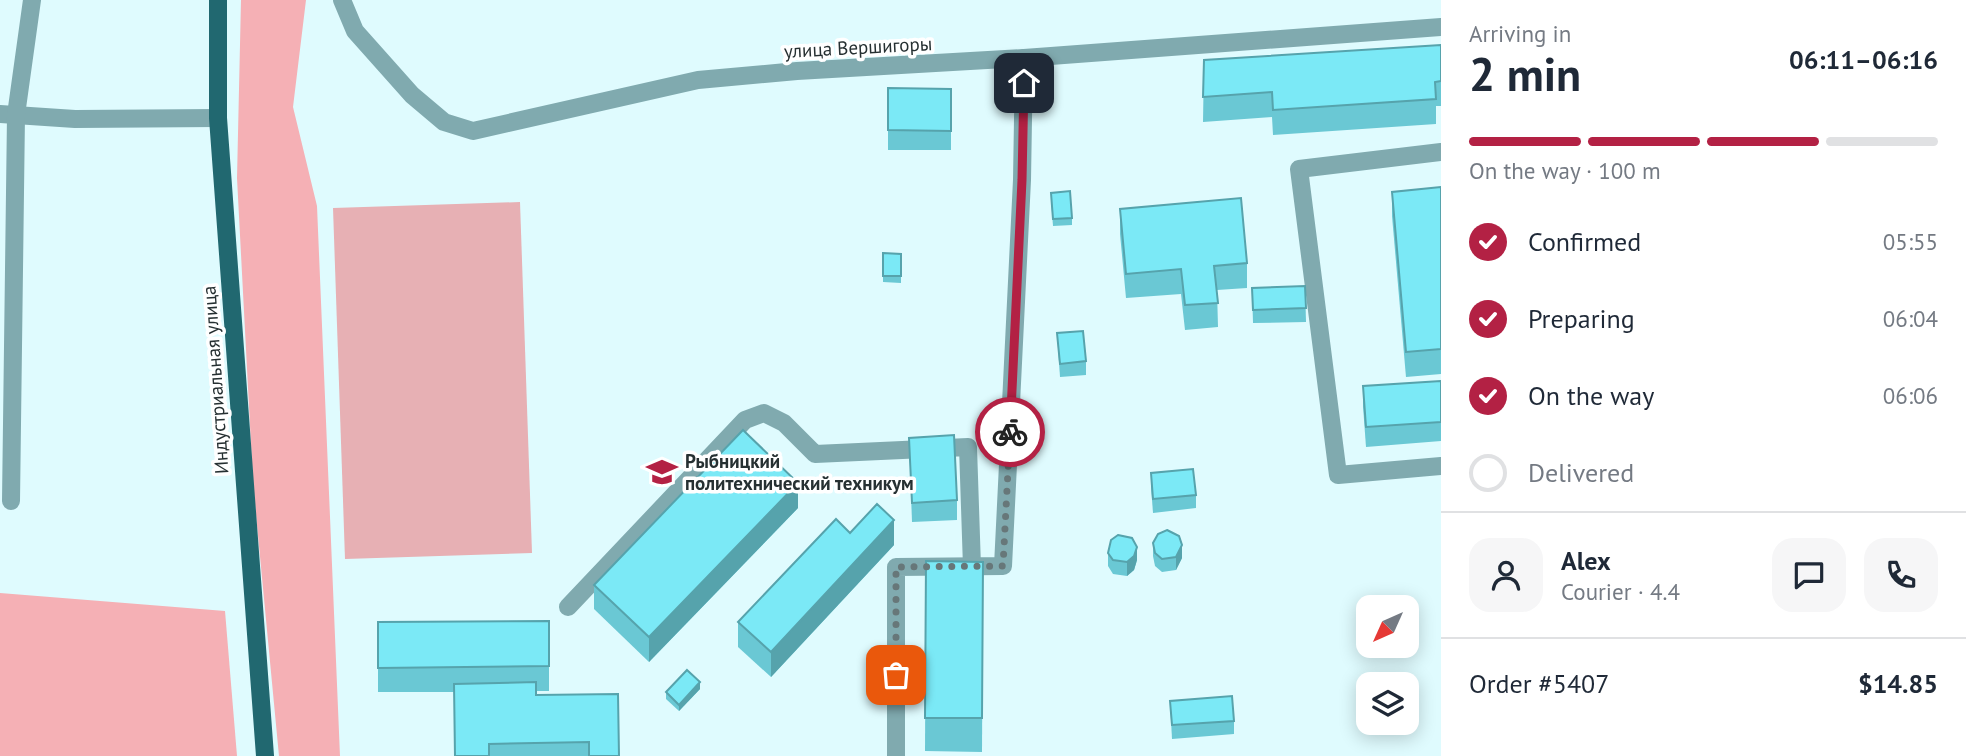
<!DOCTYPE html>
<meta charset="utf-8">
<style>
body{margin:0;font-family:"PT Sans",sans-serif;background:#f6f6f7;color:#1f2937;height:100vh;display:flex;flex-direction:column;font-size:26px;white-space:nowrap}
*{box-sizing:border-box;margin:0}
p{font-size:23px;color:#747a83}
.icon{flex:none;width:38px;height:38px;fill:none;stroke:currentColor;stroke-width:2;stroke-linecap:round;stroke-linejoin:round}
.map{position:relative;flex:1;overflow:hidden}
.sheet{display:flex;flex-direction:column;background:#fff;width:525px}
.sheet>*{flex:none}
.needle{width:46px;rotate:225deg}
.fabs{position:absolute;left:1356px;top:595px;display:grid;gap:14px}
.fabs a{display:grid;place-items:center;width:63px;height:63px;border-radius:14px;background:#fff;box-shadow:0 4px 18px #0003;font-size:35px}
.pin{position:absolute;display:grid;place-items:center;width:60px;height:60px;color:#fff;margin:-30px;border-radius:14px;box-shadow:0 4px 10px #0006}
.courier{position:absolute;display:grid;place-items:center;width:70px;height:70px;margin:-35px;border:5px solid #b32144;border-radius:50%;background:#fff;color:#222;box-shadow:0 2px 9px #0007}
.overview em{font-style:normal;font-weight:800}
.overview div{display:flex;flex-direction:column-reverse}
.overview{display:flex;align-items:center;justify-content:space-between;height:119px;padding:0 28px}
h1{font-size:46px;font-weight:800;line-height:52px}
.bar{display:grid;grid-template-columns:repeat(4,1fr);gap:10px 7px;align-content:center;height:84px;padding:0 28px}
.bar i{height:9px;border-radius:5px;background:#e0e1e3}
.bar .selected{background:#b32144}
.bar p{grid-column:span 4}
.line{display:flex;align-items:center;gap:18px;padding:0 28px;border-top:2px solid #e0e1e3}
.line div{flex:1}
.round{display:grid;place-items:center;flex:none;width:74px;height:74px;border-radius:21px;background:#f6f6f7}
ol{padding:0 28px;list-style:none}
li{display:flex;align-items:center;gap:21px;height:77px}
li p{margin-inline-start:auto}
li .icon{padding:7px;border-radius:50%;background:#b32144;color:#fff;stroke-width:4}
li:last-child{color:#747a83}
li i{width:38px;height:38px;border:4px solid #e0e1e3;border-radius:50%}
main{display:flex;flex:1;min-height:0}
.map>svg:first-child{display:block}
.green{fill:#e7b0b4}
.forest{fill:#f5b0b5}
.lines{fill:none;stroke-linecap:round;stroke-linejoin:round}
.minor{stroke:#80aaaf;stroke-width:18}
.major{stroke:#216870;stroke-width:18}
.wall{fill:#6ac8d4}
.shaded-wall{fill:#56a3ac}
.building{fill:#7be9f6;stroke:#56a3ac;stroke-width:2}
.done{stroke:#677779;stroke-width:7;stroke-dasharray:0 12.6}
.route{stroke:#b32144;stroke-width:9}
.labels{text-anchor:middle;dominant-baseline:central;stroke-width:7;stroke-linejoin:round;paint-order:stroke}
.street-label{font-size:19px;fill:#263032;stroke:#fff}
.poi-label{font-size:19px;font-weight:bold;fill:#263032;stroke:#fff;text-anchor:start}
</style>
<main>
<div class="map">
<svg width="1441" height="756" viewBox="0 0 1441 756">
<rect width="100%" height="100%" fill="#dffbfe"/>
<polygon class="green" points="520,202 532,553 345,559 333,208"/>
<g class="forest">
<polygon points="241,0 306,0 293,107 317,206 340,756 279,756 253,483 237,178"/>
<polygon points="0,593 225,611 237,756 0,756"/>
</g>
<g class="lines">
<g class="minor">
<polyline points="342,0 355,31 412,95 444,122 473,131 698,80 797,71 1024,58 1441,27"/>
<polyline points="0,114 75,119 218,118"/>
<polyline points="1441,152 1299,169 1338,475 1441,466"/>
<polyline points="11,501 16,115 32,0"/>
<polyline points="568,607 745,420 764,413 784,423 815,454 968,447 972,567"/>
<polyline points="896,756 896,567 1003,566 1022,180 1024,58"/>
</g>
<polyline class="major" points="218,0 218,118 265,756"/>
</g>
<g class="wall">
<polygon points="1441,45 1441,106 1436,106 1436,124 1273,135 1272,117 1203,122 1204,60"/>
<polygon points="888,88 951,89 951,150 888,150"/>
<polygon points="1441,187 1441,374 1406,377 1392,216 1392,192"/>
<polygon points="1051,200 1072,218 1072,225 1053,226"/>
<polygon points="1120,209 1247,263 1247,288 1217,290 1218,327 1185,330 1181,294 1126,298 1120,234"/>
<polygon points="883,253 901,254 901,283 883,282"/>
<polygon points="1305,286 1306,322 1253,323 1252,288"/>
<polygon points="1057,333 1086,361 1086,375 1060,377"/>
<polygon points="1441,381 1441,441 1366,447 1363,406 1363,386"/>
<polygon points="909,438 957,500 957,520 912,522"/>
<polygon points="1151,473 1196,495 1196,508 1153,513 1151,486"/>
<polygon points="798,508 649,662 594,609 594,585"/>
<polygon points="850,533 894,545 771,677 738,647 738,622"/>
<polygon points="1153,543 1182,558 1176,570 1162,572 1155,566 1153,556"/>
<polygon points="1108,553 1137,560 1134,570 1127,576 1113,574 1108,566"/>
<polygon points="926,561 983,562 982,752 925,751"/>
<polygon points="549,621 549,691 536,691 536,695 619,756 455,756 454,692 378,692 378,622"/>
<polygon points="700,689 679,711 666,699 666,692"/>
<polygon points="1170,701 1234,721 1234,734 1172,739"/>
</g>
<g class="shaded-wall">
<polygon points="798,483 798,508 649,662 649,637"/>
<polygon points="894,520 894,545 771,677 771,652"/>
<polygon points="1182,545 1182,558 1176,570 1176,557"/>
<polygon points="1137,547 1137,560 1134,570 1127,576 1127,562"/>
<polygon points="700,682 700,689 679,711 679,705"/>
</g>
<g class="building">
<polygon points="1441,45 1441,81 1435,82 1436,99 1273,110 1272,92 1203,97 1204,60"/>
<polygon points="888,88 951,89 951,131 888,130"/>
<polygon points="1441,187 1441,349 1406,352 1392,192"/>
<polygon points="1070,191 1072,218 1053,219 1051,193"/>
<polygon points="1241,198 1247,263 1214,266 1218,303 1185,305 1181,269 1126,274 1120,209"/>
<polygon points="883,253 901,254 901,276 883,276"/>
<polygon points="1305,286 1306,308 1253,310 1252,288"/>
<polygon points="1083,331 1086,361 1060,364 1057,333"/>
<polygon points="1441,381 1441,422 1366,427 1363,386"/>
<polygon points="743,430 798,483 649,637 594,585"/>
<polygon points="954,435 957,500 912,503 909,438"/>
<polygon points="1193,469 1196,495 1153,499 1151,473"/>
<polygon points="877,504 894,520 771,652 738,622 836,519 850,533"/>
<polygon points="1167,530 1179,536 1182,545 1176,557 1162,559 1155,553 1153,543 1158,534"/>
<polygon points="1118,535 1132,538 1137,547 1134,556 1127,562 1113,560 1108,553 1111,540"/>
<polygon points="926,561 983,562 982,718 925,718"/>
<polygon points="549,621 549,666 378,668 378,622"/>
<polygon points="687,670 700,682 679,705 666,692"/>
<polygon points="536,682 536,695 618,694 619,756 589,756 589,742 489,744 489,756 455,756 454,684"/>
<polygon points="1232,696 1234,721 1172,725 1170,701"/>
</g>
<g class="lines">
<polyline class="done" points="896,675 896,567 1003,566 1010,432"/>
<polyline class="route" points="1010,432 1022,180 1024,83"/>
</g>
<defs>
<symbol id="university-bare" viewBox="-9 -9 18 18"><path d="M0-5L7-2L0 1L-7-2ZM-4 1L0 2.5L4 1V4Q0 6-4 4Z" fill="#b32144" stroke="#fff" stroke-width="2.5" paint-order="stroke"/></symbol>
</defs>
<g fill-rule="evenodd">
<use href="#university-bare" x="640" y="450" width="44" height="44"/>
</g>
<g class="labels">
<g class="street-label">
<text transform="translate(858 47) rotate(-3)">улица Вершигоры</text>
<text transform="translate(215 380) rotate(-94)">Индустриальная улица</text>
</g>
<g class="poi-label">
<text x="685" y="461">Рыбницкий<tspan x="685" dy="22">политехнический техникум</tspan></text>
</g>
</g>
</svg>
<div class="fabs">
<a><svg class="needle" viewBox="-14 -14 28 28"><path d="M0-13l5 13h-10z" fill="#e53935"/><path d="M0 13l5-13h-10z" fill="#747a83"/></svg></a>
<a><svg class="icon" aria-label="layers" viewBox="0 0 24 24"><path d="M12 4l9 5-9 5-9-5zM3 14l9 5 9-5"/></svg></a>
</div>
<div class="pin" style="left:896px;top:675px;background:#ea580c"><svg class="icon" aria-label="bag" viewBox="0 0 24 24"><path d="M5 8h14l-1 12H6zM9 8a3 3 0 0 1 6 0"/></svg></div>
<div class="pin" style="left:1024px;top:83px;background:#1f2937"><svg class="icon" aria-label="home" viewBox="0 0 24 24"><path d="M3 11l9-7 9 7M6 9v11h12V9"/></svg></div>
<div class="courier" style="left:1010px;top:432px"><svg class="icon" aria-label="bike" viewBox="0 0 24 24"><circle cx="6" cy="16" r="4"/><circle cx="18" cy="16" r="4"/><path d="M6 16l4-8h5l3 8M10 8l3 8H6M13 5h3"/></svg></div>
</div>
<section class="sheet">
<div class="overview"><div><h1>2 min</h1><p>Arriving in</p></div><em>06:11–06:16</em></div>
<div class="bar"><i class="selected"></i><i class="selected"></i><i class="selected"></i><i></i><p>On the way · 100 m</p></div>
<ol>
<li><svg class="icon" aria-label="check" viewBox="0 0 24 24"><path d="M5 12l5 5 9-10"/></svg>Confirmed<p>05:55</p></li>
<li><svg class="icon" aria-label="check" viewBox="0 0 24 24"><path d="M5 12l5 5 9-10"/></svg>Preparing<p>06:04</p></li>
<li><svg class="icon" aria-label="check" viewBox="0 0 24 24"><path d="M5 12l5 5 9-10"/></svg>On the way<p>06:06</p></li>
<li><i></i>Delivered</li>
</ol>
<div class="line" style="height:126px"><a class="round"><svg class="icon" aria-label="person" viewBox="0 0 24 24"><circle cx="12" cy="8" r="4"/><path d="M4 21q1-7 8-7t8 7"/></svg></a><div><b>Alex</b><p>Courier · 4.4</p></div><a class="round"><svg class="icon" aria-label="chat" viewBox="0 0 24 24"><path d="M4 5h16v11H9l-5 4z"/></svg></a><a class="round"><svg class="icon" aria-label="phone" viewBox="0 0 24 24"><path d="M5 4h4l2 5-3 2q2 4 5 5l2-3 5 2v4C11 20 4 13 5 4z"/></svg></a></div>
<div class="line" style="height:91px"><div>Order #5407</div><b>$14.85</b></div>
</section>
</main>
